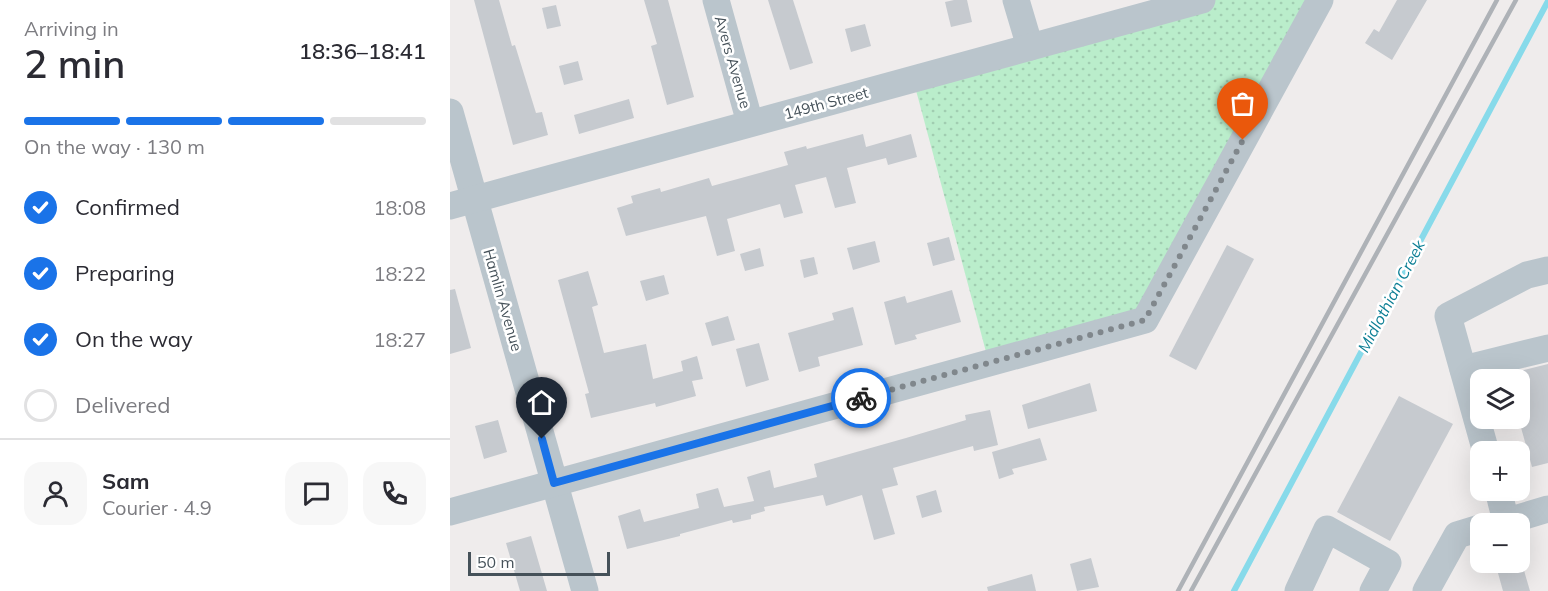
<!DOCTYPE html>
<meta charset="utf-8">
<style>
body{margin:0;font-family:Mulish,sans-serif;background:#f7f7f7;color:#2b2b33;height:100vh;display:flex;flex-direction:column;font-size:22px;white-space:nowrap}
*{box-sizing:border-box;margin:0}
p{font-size:20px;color:#7c7c81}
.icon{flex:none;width:33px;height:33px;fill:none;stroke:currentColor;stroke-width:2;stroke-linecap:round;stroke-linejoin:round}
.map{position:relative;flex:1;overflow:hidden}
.sheet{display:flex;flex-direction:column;background:#fff;width:450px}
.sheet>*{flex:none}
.buttons{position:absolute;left:1020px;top:369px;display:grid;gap:12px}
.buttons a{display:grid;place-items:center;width:60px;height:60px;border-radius:12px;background:#fff;box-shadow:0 6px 24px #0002;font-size:30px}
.scale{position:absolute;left:18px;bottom:15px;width:142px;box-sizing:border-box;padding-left:6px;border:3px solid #455159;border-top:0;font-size:16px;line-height:21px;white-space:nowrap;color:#455159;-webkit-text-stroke:4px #fff;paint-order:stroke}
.pin{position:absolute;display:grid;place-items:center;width:51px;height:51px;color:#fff;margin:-62px -26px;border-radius:50% 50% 50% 0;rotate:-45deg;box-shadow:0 0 6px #0007}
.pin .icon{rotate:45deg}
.courier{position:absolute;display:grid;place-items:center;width:60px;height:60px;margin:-30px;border:4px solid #1a73e8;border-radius:50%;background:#fff;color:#222;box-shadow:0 2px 8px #0007}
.overview em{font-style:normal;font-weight:600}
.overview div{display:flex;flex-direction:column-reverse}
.overview{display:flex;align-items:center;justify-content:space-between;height:102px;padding:0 24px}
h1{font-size:39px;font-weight:600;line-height:45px}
.bar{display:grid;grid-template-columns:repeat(4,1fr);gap:9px 6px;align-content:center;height:72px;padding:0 24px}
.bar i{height:8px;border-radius:4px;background:#e1e1e2}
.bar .selected{background:#1a73e8}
.bar p{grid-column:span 4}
.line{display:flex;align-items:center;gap:15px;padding:0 24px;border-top:2px solid #e1e1e2}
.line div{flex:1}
.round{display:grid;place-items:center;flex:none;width:63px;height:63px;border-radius:18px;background:#f7f7f7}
ol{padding:0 24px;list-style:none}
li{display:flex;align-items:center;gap:18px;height:66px}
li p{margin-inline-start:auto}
li .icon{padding:6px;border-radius:50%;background:#1a73e8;color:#fff;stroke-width:4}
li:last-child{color:#7c7c81}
li i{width:33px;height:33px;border:3px solid #e1e1e2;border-radius:50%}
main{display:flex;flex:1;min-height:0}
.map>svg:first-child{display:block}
.park{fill:url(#park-dots)}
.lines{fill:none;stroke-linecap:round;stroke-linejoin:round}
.stream{stroke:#87daea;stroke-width:6}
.building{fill:#c6cacf}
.minor{stroke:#bac5cc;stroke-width:27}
.rail{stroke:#aeb2b7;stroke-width:4.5}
.done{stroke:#80878c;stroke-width:6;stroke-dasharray:0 10.8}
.route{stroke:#1a73e8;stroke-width:8}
.labels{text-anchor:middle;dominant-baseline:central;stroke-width:5;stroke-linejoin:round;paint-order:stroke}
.street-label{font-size:15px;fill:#455159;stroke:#fff}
.water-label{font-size:16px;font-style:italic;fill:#0d7f95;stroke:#fff}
</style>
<main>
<section class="sheet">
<div class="overview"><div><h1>2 min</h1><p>Arriving in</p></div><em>18:36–18:41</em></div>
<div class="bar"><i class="selected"></i><i class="selected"></i><i class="selected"></i><i></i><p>On the way · 130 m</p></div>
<ol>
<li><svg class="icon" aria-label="check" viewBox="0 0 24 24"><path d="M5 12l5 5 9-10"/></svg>Confirmed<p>18:08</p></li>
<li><svg class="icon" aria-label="check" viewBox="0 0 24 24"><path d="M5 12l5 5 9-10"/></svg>Preparing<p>18:22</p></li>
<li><svg class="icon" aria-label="check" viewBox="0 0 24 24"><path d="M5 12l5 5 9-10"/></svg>On the way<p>18:27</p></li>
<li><i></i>Delivered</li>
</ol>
<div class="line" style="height:108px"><a class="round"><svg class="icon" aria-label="person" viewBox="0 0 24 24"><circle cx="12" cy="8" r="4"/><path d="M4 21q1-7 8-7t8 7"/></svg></a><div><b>Sam</b><p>Courier · 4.9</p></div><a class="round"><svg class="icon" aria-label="chat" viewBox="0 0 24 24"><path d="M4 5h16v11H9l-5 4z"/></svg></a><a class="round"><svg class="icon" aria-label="phone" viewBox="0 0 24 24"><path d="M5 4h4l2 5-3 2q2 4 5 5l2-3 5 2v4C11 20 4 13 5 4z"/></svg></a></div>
</section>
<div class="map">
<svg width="1098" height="591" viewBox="0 0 1098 591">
<defs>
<pattern id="park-dots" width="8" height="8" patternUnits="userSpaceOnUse" patternTransform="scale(1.5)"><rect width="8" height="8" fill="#baedcb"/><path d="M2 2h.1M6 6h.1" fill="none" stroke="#a1cdb1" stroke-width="1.8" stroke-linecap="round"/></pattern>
</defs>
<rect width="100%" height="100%" fill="#efecec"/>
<polygon class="park" points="752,0 870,0 695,320 539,363 463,79"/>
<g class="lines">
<polyline class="stream" points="784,591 1098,1"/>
</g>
<g class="building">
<polygon points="24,0 49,0 62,46 65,45 86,113 92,112 98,135 63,145"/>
<polygon points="194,0 218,0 244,97 217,105 201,46 207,44"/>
<polygon points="318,0 343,0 363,63 340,70"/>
<polygon points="504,0 517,0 522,22 501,27 495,2"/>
<polygon points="947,0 977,0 942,60 915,43 924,29 929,32"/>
<polygon points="106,5 111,26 97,29 92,8"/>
<polygon points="415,24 421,46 401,52 395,29"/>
<polygon points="128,61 133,80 114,85 109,66"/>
<polygon points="179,99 184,118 129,134 124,115"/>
<polygon points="413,134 416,147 461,134 467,157 438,165 436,158 397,168 406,203 385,208 376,177 345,185 353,213 334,218 330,204 277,219 285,251 267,256 256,216 176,236 167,208 183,203 181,196 210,188 211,192 259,178 262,186 338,165 334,152 356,146 357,149"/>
<polygon points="499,237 505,260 483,266 477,243"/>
<polygon points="425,241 430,262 403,270 397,248"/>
<polygon points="777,245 804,259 746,370 719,356"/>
<polygon points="310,248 314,266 295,271 290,254"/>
<polygon points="364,257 368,274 354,278 350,260"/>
<polygon points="138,271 148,305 142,307 154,353 196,344 203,379 233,371 231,361 247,356 253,379 242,381 246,396 206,407 205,403 141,418 135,394 139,393 108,280"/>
<polygon points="214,275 219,294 196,301 190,281"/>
<polygon points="5,289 21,348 0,354 0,290"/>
<polygon points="502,290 511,322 465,335 467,339 445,345 434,302 455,296 457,303"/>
<polygon points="403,307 413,345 368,357 370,366 349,372 338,333 384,320 382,313"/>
<polygon points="278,316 285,340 262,346 255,323"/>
<polygon points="309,343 319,380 296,387 286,349"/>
<polygon points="1098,364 1098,463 1082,467 1070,424 1070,380 1038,379"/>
<polygon points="640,383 647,411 578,429 572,405"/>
<polygon points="949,396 1003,424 940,541 887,512"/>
<polygon points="540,410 548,445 524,451 523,446 443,468 448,485 432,489 445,534 424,540 412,495 376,506 373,495 314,507 315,511 301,515 301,519 283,523 282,520 230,534 230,536 177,549 168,516 190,509 194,522 249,508 246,494 268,488 274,507 304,501 297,477 320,470 324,488 367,477 364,464 456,438 516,420 515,415"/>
<polygon points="48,420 57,452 34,459 25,426"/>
<polygon points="590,438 597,460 562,469 564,474 549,479 542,452"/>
<polygon points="486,490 492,512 472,518 466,496"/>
<polygon points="81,536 97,591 70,591 56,543"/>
<polygon points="641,558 649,587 627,591 620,564"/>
<polygon points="1057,562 1063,562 1065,569 1073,567 1080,591 1053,591 1046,566"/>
<polygon points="582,574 586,591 538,591 537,587"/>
</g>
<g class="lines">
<g class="minor">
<polyline points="266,0 300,123"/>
<polyline points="566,0 580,47"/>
<polyline points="0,112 135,591"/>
<polyline points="0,206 752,0"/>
<polyline points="1013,369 1098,348"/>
<polyline points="1036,452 998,316 1077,275 1098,270"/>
<polyline points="1048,490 1056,521"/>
<polyline points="0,512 695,320 870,0"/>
<polyline points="1048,524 1098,509"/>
<polyline points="848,591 877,529 938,563 923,591"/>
<polyline points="976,591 1007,535 1030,528"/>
</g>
<g class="rail">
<polyline points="728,591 1047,0"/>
<polyline points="741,591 1066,0"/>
</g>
</g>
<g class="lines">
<polyline class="done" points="411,398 695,320 793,140"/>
<polyline class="route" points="92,439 104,483 411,398"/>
</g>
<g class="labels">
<g class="street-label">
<text transform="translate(283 62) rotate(74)">Avers Avenue</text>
<text transform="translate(376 103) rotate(-15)">149th Street</text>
<text transform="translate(53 300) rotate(74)">Hamlin Avenue</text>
</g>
<g class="water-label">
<text transform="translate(941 296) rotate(-62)">Midlothian Creek</text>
</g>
</g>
</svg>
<div class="buttons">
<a><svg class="icon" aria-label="layers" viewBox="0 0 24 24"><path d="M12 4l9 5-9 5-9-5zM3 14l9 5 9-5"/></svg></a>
<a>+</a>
<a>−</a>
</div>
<div class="scale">50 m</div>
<div class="pin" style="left:793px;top:140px;background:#ea580c"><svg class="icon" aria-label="bag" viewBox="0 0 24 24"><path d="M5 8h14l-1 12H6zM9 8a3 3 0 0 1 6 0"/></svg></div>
<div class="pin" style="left:92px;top:439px;background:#1f2937"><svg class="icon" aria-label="home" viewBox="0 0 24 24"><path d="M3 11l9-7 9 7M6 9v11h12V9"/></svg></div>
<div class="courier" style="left:411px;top:398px"><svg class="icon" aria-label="bike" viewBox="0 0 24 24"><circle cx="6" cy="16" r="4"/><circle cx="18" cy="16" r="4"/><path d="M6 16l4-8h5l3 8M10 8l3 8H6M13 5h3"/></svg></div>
</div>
</main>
